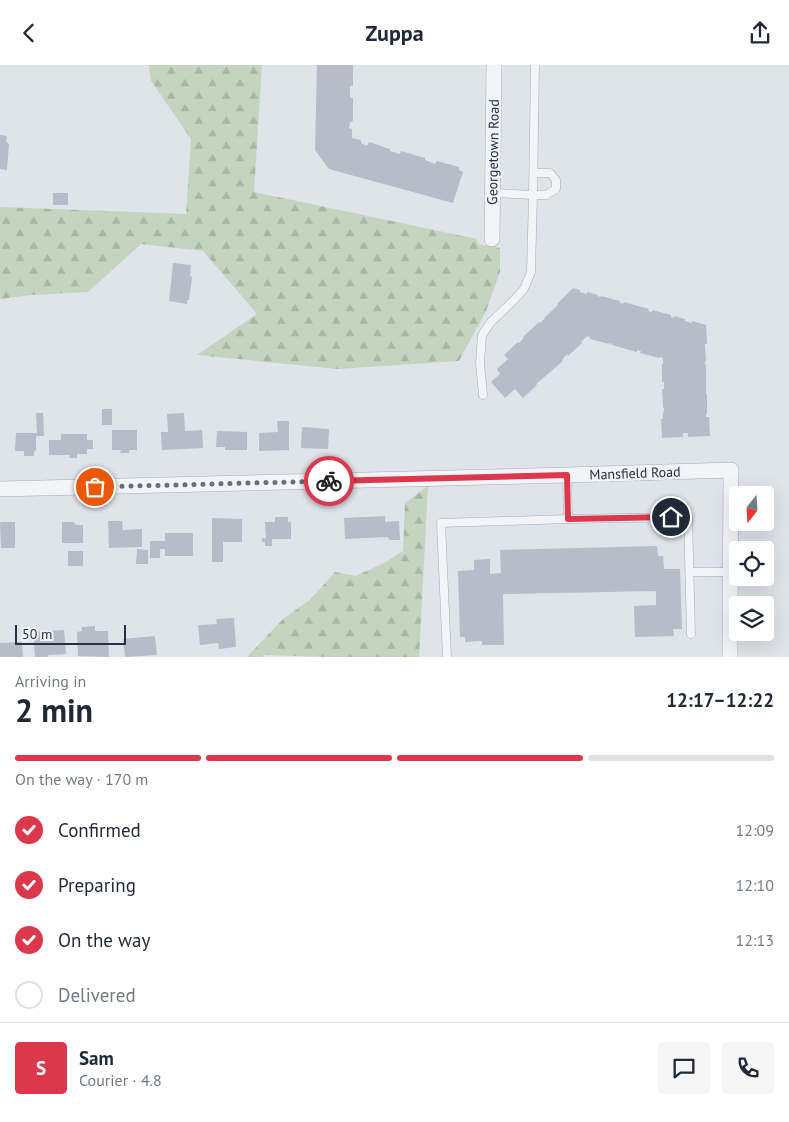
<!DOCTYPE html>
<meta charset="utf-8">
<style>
body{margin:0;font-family:"PT Sans",sans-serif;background:#f6f6f7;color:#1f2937;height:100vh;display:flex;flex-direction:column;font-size:19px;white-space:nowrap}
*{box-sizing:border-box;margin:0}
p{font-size:16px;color:#747a83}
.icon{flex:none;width:28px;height:28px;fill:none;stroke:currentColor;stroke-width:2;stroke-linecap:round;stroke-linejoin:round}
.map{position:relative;height:592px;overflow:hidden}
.sheet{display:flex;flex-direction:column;background:#fff;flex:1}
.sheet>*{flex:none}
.needle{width:32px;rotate:198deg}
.fabs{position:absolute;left:729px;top:421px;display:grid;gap:10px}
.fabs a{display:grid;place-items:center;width:45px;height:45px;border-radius:5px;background:#fff;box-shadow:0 5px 20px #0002;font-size:25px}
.scale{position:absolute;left:15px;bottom:12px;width:111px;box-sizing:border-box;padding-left:5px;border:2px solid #263043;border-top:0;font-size:14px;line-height:18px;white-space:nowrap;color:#263043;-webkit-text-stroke:4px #eff2f7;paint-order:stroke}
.pin{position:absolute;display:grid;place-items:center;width:42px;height:42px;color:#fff;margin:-21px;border:2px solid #fff;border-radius:50%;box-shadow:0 1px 5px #0007}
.courier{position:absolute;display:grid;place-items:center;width:50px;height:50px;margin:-25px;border:4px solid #db384b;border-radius:50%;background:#fff;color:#222;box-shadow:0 1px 6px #0007}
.overview em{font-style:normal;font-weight:800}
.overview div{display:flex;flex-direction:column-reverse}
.overview{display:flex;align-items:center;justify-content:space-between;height:85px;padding:0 15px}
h1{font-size:32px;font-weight:800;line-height:38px}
.bar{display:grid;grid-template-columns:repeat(4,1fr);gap:8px 5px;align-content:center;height:60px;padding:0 15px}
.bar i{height:6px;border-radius:4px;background:#e0e1e3}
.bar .on{background:#db384b}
.bar p{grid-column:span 4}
.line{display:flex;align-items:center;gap:12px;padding:0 15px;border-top:1px solid #e0e1e3}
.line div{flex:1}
.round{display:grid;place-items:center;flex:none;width:52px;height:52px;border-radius:5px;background:#f6f6f7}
ol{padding:0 15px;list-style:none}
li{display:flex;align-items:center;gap:15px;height:55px}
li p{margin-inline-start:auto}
li .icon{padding:5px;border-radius:50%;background:#db384b;color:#fff;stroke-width:4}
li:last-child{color:#747a83}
li i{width:28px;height:28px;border:2px solid #e0e1e3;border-radius:50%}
header{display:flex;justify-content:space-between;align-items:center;height:65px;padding:0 15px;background:#fff;font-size:22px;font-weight:800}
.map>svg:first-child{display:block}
.forest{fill:url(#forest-firs)}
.building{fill:#b6bcc8}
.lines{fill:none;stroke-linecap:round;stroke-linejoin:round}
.lane-casing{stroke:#a4aab5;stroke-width:9}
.street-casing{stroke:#a4aab5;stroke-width:16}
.lane{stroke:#f2f4f8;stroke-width:8}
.street{stroke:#f2f4f8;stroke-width:15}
.done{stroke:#676f7d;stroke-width:5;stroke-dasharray:0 9}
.route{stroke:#db384b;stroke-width:6}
.labels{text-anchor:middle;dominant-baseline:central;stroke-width:5;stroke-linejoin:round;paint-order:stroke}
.street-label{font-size:14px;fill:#263043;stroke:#eff2f7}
</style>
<header><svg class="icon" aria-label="back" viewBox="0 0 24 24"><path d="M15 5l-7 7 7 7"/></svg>Zuppa<svg class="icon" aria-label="share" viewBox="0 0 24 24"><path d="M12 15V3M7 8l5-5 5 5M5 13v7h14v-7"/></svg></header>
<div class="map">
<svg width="789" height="592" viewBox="0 0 789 592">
<defs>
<pattern id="forest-firs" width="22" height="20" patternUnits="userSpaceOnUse" patternTransform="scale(1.25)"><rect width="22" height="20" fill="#c4d4bf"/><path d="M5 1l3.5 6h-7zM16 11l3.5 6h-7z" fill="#a8b6a5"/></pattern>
</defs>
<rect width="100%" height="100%" fill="#dfe3ea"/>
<g class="forest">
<polygon points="149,0 262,0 254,127 477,174 478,179 500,183 500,207 486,246 459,296 338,304 197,290 257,249 203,186 141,179 88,227 32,230 0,234 0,142 186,149 191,74 151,16"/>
<polygon points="428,421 419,592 328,592 264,590 263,592 247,592 283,554 311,534 335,507 356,511 384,498 403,486 405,438"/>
</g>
<g class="building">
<polygon points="317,0 353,0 353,21 350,21 350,32 353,33 353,55 352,57 350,57 349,63 352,64 352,73 361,75 361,78 367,81 369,77 390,84 390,86 400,89 401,86 425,93 425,95 435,99 437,96 459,102 459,105 463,107 453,138 329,104 315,85"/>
<polygon points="0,70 7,71 6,77 9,79 7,105 0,104"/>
<rect x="53" y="128" width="15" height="12"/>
<polygon points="173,198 191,200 190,211 192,212 189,235 187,235 187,239 169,236"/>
<polygon points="573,223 580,225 580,227 587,229 587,227 598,230 597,231 601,232 601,231 620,236 620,238 623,239 624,237 649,244 648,246 652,247 652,245 671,250 671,252 674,253 674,251 685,254 685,256 692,258 692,256 706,260 707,279 705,279 706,296 705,296 705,300 706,300 706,329 707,329 707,349 706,349 706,352 709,352 710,371 688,372 688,368 683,368 683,372 662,373 661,354 663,354 663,348 664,347 664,343 663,343 662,324 664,324 664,317 662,317 662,299 663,299 663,293 660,292 659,293 640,288 641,286 637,285 637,287 612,280 612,279 609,278 609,279 590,274 590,272 587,271 581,277 582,278 568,291 567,289 562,295 563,296 536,319 537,320 523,333 515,324 505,333 491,317 500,309 497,304 508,294 504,290 518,277 519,278 524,273 523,272 539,257 540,258 545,253 544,253 558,240 557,239"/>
<rect x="102" y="344" width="10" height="16"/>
<polygon points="36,348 43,348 44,371 36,371 36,385 34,387 34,391 24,391 24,386 15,386 16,368 37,368"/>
<polygon points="184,348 185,366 202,365 203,383 162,385 161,367 168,367 167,349"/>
<polygon points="277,356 289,356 289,385 259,386 259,368 278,367"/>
<polygon points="302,362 329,364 328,384 301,383"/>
<polygon points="112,365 137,365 137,385 129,385 129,388 120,388 121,385 112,385"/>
<polygon points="217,366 247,367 247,385 225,385 225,382 216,382"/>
<polygon points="61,369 87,369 87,375 93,375 93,384 87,384 87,389 77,389 77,393 69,393 70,390 49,390 49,375 61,375"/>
<polygon points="385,451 385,457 399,456 400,475 389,475 388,472 345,474 344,453"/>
<polygon points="275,452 288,452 288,457 291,457 291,474 272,474 272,481 265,481 265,477 262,477 262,473 266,473 265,457 275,457"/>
<polygon points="212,453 242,454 242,477 223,477 223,497 212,497"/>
<polygon points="108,456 122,456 123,465 142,464 142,482 109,483"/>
<polygon points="1,457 15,457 15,483 1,483 0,458"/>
<polygon points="62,457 74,457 76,460 83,460 83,478 62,478"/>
<polygon points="165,468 193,468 193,491 165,491 165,484 160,484 160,493 150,493 150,476 165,476"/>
<polygon points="657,481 658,491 663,491 664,504 680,504 682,564 673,564 674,571 635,572 634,541 656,540 656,526 503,529 504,580 482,580 482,576 465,577 465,572 460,572 458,506 474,505 474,495 490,494 490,509 501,508 500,485"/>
<polygon points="137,484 148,485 148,499 136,499"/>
<rect x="68" y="486" width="15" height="15"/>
<polygon points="234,553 236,582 219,584 218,578 200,580 198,560 217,559 216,554"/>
<polygon points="95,561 95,566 108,566 109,592 78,591 77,567 82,566 82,562"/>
<polygon points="64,565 66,589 48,590 48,592 35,592 33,567"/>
<polygon points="154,571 155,572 157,590 125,592 123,574"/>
<polygon points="22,577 23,592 0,592 0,578"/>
</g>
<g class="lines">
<defs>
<g id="lane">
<polyline points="493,128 533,130 535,0"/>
<polyline points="483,330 480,298 482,270 491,257 511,238 524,224 531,207 533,130 546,130 556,124 556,115 550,108 534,108"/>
<polyline points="568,454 688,452 691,569"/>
<polyline points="690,507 730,507"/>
<polyline points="447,592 441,458 568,454 567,410"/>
</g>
<g id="street">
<polyline points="492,174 494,0"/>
<polyline points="0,424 567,410 731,405 730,592"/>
</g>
</defs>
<use href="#lane" class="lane-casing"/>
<use href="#street" class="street-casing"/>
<use href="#lane" class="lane"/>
<use href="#street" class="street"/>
</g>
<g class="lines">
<polyline class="done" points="95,422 329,416"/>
<polyline class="route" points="329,416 567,410 568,454 671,452"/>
</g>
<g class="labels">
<g class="street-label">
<text transform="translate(493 87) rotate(-89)">Georgetown Road</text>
<text transform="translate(635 408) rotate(-2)">Mansfield Road</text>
</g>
</g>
</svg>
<div class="fabs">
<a><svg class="needle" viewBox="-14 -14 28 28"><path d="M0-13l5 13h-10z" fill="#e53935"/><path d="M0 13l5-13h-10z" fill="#747a83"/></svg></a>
<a><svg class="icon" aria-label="locate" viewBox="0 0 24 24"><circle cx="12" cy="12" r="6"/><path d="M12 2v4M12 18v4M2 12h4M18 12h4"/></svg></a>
<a><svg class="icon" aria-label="layers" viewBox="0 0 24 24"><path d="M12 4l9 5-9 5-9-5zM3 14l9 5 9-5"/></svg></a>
</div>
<div class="scale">50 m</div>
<div class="pin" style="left:95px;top:422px;background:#ea580c"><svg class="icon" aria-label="bag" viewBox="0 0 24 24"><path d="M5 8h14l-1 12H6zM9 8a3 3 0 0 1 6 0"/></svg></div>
<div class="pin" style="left:671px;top:452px;background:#1f2937"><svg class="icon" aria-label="home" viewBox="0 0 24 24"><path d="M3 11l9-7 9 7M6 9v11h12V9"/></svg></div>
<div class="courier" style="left:329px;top:416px"><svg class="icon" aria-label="bike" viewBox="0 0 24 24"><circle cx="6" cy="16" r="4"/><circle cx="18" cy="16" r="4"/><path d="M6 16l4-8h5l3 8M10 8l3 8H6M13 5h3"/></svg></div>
</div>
<section class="sheet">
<div class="overview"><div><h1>2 min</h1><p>Arriving in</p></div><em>12:17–12:22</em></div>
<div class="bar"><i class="on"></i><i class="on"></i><i class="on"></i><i></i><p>On the way · 170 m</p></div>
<ol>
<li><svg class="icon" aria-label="check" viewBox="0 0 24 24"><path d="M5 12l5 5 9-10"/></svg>Confirmed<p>12:09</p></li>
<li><svg class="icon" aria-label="check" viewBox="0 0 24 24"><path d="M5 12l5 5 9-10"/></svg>Preparing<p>12:10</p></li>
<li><svg class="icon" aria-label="check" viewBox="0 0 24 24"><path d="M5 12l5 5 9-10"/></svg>On the way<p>12:13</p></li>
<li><i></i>Delivered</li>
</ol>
<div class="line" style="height:90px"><b class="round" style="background:#db384b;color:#fff">S</b><div><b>Sam</b><p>Courier · 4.8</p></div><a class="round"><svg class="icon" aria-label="chat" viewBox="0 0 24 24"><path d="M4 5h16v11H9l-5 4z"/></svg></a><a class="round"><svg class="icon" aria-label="phone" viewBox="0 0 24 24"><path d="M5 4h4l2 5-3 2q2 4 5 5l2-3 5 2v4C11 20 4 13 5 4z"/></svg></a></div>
</section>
